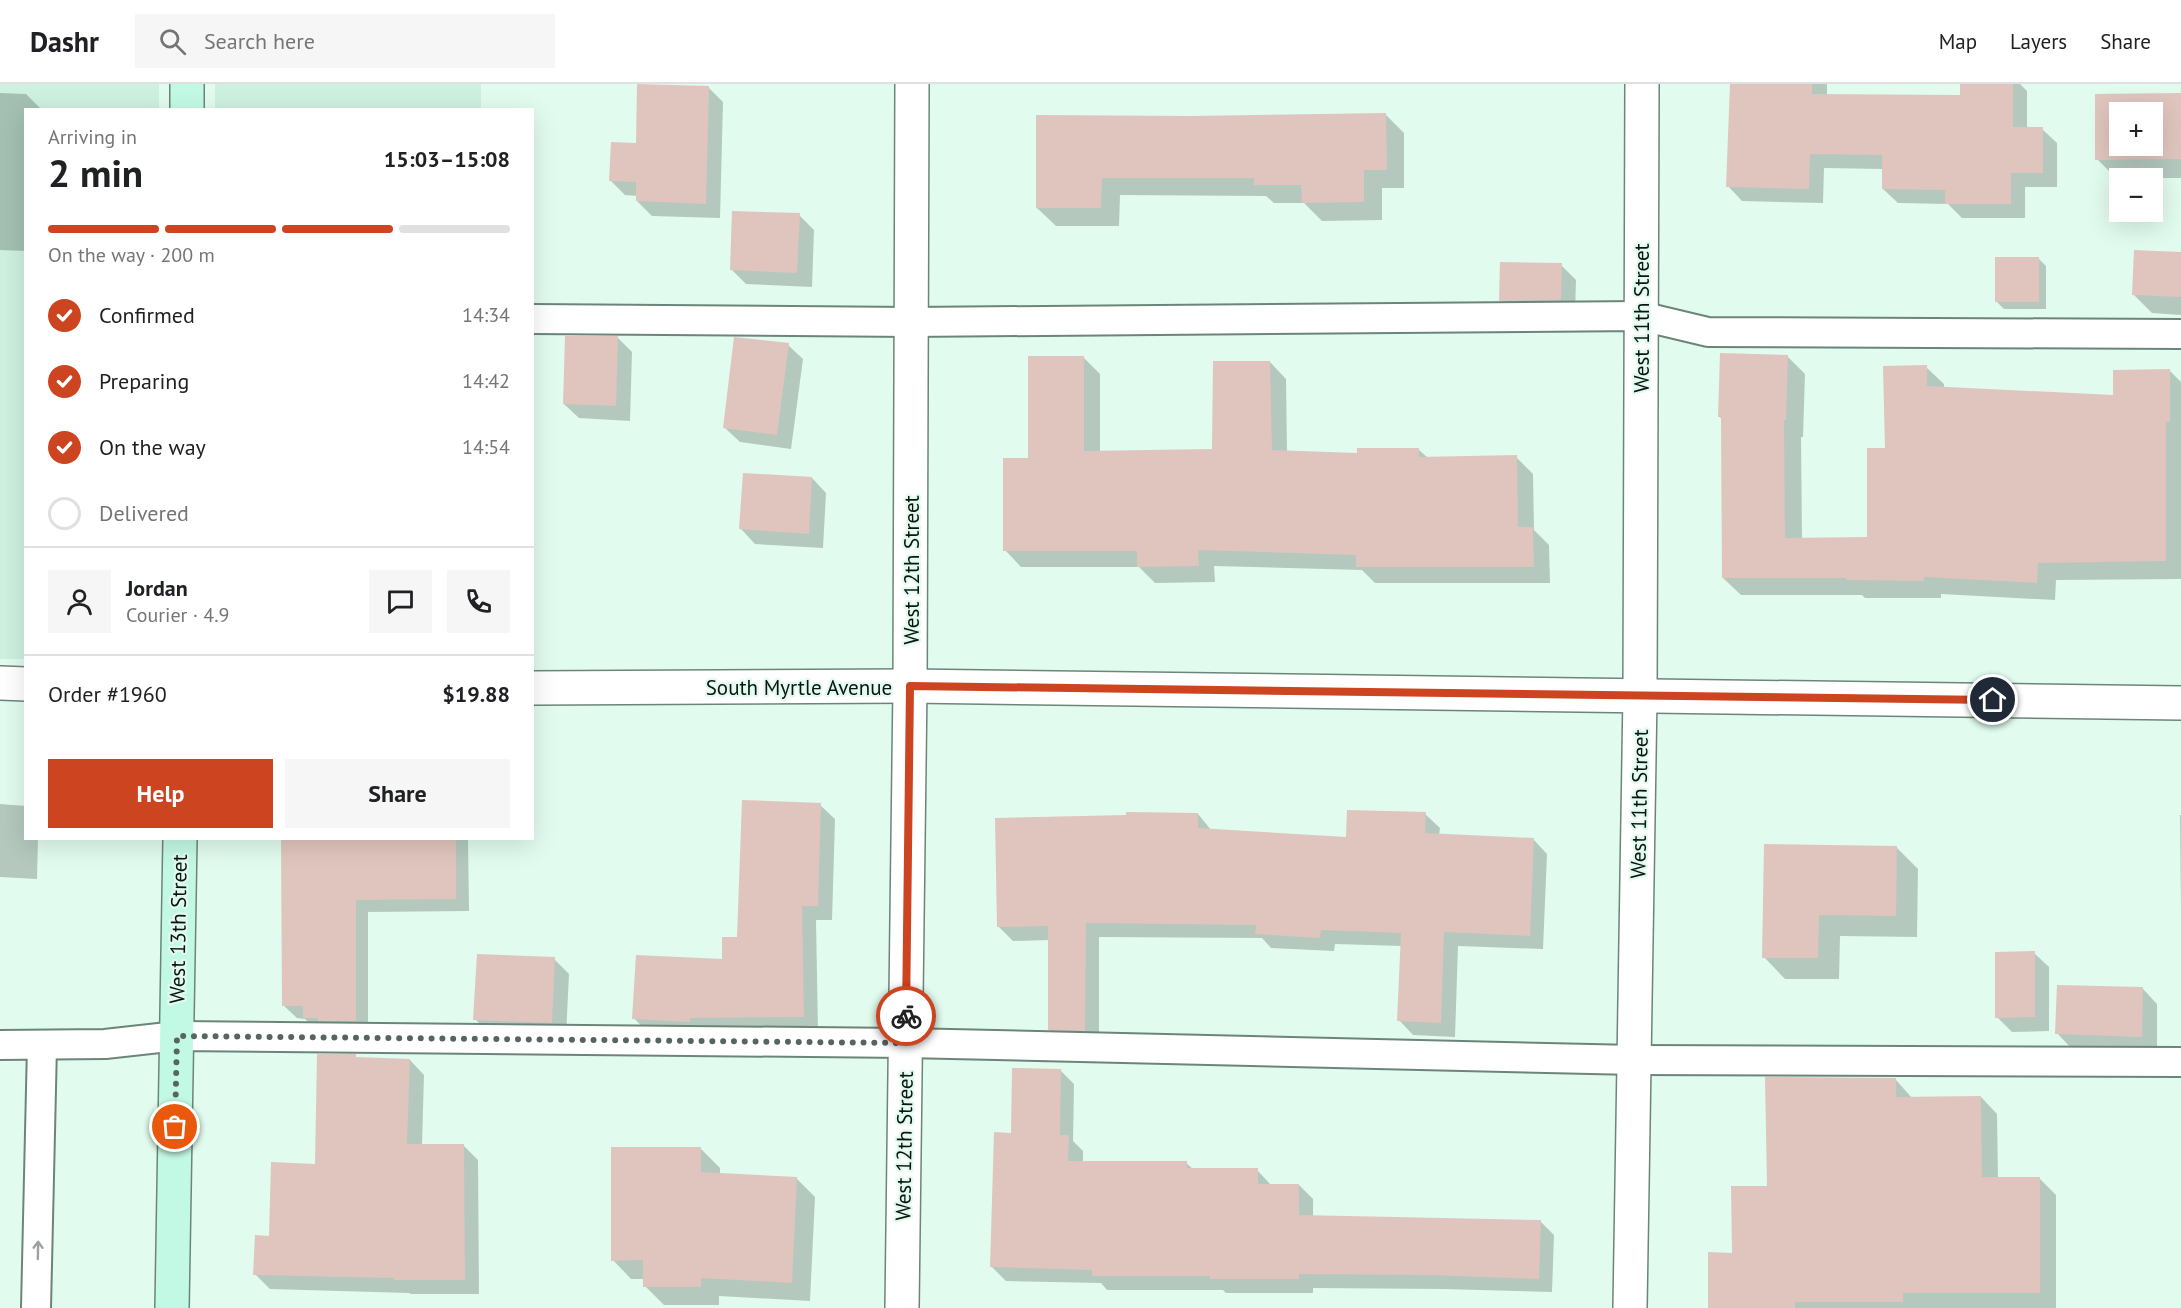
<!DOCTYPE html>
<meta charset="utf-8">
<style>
body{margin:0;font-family:"PT Sans",sans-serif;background:#f6f6f6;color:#202124;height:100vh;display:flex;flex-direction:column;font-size:22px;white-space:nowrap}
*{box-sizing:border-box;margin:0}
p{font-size:20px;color:#757577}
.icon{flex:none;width:33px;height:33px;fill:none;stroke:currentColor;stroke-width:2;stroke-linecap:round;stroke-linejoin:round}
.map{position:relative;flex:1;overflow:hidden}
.side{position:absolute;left:24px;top:24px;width:510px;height:732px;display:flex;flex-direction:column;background:#fff;border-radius:0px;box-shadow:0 6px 24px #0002}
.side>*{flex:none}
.controls{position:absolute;left:2109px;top:18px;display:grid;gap:12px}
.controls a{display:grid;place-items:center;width:54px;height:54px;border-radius:0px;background:#fff;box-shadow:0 6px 24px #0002;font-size:30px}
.pin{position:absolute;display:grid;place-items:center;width:51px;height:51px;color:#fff;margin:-26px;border:3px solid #fff;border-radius:50%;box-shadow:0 2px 6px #0007}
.courier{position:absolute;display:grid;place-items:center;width:60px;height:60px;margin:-30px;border:4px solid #cd4420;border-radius:50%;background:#fff;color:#222;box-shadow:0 2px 8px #0007}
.headline em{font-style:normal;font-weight:600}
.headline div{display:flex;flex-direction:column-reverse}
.headline{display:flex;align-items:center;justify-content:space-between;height:102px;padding:0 24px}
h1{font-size:39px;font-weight:600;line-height:45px}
.bar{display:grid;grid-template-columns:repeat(4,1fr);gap:9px 6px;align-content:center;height:72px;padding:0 24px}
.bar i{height:8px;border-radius:4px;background:#e0e0e0}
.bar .selected{background:#cd4420}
.bar p{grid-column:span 4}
.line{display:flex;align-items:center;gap:15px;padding:0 24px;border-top:2px solid #e0e0e0}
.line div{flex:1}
.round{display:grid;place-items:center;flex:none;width:63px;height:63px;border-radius:0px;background:#f6f6f6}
ol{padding:0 24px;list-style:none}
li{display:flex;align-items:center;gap:18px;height:66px}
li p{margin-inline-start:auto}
li .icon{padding:6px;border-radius:50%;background:#cd4420;color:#fff;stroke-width:4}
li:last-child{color:#757577}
li i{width:33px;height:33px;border:3px solid #e0e0e0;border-radius:50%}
.action{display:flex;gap:12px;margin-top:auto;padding:12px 24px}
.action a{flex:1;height:69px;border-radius:0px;background:#cd4420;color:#fff;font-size:24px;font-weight:600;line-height:69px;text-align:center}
.action a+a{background:#f6f6f6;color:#202124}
header{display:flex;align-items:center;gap:36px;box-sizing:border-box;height:84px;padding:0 30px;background:#fff;border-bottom:2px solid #e0e0e0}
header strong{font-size:28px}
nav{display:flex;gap:33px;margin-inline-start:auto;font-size:21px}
.search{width:420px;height:54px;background:#f6f6f6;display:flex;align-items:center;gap:15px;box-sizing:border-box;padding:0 21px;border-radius:0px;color:#757577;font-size:22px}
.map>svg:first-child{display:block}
.built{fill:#cef0df}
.shadow{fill:#0003;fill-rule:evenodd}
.building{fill:#dfc5bd;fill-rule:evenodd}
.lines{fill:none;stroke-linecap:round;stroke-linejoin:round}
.service-casing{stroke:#6d8579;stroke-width:32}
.minor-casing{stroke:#6d8579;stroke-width:36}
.secondary-casing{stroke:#6d8579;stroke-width:36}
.service{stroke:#fff;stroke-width:28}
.minor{stroke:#fff;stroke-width:33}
.secondary{stroke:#c2f9e5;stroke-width:33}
.oneway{stroke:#9da19f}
.done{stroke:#56655e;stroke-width:6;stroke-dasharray:0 10.8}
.route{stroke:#cd4420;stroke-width:8}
.labels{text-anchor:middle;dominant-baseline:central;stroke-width:4.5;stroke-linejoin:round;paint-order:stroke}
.street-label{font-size:21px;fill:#0b1410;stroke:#e1fbee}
</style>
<header>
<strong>Dashr</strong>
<div class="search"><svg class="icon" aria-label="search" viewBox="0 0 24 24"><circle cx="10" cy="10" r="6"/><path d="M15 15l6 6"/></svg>Search here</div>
<nav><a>Map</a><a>Layers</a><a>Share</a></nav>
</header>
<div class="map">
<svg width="2181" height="1224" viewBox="0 0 2181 1224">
<rect width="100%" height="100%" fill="#e1fbee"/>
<g class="built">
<polygon points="0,0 159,0 159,25 26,26 25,575 0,575"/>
<rect x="215" y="0" width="266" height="25"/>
</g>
<g class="shadow">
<polygon points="1731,0 1827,0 1827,11 1961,13 1961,0 2020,0 2027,7 2027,45 2042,45 2057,59 2057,103 2025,103 2025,134 1962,134 1948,120 1898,119 1883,105 1883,85 1824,84 1823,119 1742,117 1728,102"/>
<polygon points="709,4 723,18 720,134 652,132 637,117 638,112 625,111 611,97 638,60"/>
<polygon points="0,9 26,10 42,26 26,26 26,167 0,166"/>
<path d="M2181 11V94H2116L2097 75 2096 12ZM2120 28H2152V62H2120Z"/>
<polygon points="1385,30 1404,49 1404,104 1382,104 1382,136 1322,137 1304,119 1274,119 1266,112 1120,111 1119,142 1056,142 1037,124 1190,33"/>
<polygon points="799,131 814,146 812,203 746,200 732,186"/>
<polygon points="2181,170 2181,231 2152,229 2134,211"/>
<polygon points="2038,174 2046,182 2046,225 2004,225 1996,217"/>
<polygon points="1561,181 1576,196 1575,230 1515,231 1501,216"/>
<polygon points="618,254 632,268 630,337 579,334 564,320"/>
<polygon points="788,261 803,275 791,365 740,358 725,344"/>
<polygon points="1787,272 1805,290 1803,353 1801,353 1802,456 1868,454 1887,366 1926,283 1944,300 1944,304 2115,313 2170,287 2181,298 2181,495 2056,496 2055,516 1941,510 1941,514 1865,514 1862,511 1741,511 1723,494 1722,336 1720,333"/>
<polygon points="1084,274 1100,290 1100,368 1214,366 1270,278 1286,295 1287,368 1358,370 1419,366 1428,374 1516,373 1533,390 1534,446 1549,461 1550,499 1375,499 1362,486 1214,482 1215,498 1155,499 1139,483 1021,483 1005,466 1029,376"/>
<polygon points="812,394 826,409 823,464 755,460 741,445"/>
<polygon points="0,720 26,722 26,754 38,754 37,795 0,793"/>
<polygon points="820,721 835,735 832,836 816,836 818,947 648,949 634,934 723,877"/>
<polygon points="1198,730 1212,747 1347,755 1425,730 1440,744 1439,751 1533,755 1547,770 1543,865 1458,862 1455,953 1413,951 1399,936 1402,862 1335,860 1334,867 1271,864 1262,854 1099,853 1099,960 1064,960 1049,945 1049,856 1013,857 998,842"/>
<polygon points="2180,731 2181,731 2181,827"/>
<polygon points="282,754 468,754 469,827 368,828 368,950 318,947 305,935 297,934 283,921"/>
<polygon points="1897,764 1918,785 1917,853 1840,852 1839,895 1785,895 1764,873"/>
<polygon points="2034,869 2049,883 2049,947 2012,948 1997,933"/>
<polygon points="554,875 569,890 566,953 490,950 475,935"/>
<polygon points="2143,905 2157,920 2157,967 2071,964 2057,949"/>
<polygon points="355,972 358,975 410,976 424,991 422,1061 463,1061 478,1076 479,1210 411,1210 409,1209 270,1205 255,1190 271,1153 317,1081"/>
<polygon points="1060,986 1074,1000 1073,1057 1083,1067 1083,1079 1186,1079 1193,1085 1257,1086 1271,1101 1299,1101 1313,1115 1313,1133 1540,1137 1554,1151 1552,1208 1443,1205 1313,1204 1313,1209 1226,1209 1223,1206 1107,1206 1101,1199 1006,1197 992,1183 1012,1051"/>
<polygon points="1896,996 1912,1014 1981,1013 1997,1030 1998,1095 2039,1094 2056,1111 2056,1224 1710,1224 1733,1170 1769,1103"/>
<polygon points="701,1065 720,1084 720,1091 796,1094 815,1113 810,1217 719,1212 719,1221 664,1221 645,1202 645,1195 631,1195 613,1176"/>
</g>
<g class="building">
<polygon points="637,0 709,2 706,120 636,117 636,98 609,97 611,58 636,59"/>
<polygon points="1730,0 1812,0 1812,10 1960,11 1960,0 2013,0 2013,43 2043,43 2043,89 2011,89 2011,120 1945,120 1945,106 1882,105 1882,71 1810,70 1809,105 1726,103"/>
<path d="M2181 9V75L2095 76V10ZM2120 28H2152V62H2120Z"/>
<polygon points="1386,29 1387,86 1364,86 1364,118 1302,119 1301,101 1254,101 1254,94 1102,94 1101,124 1036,124 1036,31 1190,32"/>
<polygon points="732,127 800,129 797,189 730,186"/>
<polygon points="2134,166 2181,168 2181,213 2132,211"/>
<rect x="1995" y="173" width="44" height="45"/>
<polygon points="1500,178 1562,179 1561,216 1499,217"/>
<polygon points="565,252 618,252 616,322 563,320"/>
<polygon points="734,253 789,259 777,351 723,344"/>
<polygon points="1720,269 1788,271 1786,336 1784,336 1785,454 1867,453 1867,364 1885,364 1883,282 1927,281 1927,302 2113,311 2113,286 2170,285 2170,338 2166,338 2166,477 2038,479 2037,499 1924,493 1924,497 1846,496 1846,494 1722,494 1721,333 1718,333"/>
<polygon points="1028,272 1084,272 1084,367 1212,365 1213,277 1270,277 1272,366 1357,369 1357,364 1419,364 1419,373 1517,371 1518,443 1533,443 1534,483 1356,483 1356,471 1198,466 1199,482 1137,483 1137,467 1003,467 1003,374 1028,374"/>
<polygon points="743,389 812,393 809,450 739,445"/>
<polygon points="742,716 821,719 818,822 802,822 804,933 690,934 690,938 632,935 636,871 722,875 722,853 737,853"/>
<polygon points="1347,726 1426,728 1425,749 1534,754 1530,852 1444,848 1441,939 1397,937 1401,849 1321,846 1320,854 1255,850 1256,841 1086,839 1085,947 1048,946 1048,842 997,843 995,734 1126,731 1126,728 1198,729 1198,744 1346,753"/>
<polygon points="281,754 456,754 456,815 356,816 356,937 318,937 318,934 303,934 303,922 282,922"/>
<polygon points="1764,760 1897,762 1896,832 1819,831 1818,874 1762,874"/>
<polygon points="2035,867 2035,933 1995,934 1995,868"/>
<polygon points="477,870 555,873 552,939 473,936"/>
<polygon points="2057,901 2143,903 2142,953 2055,950"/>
<polygon points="317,970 356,970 356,973 410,975 407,1060 464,1060 465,1196 394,1196 394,1194 253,1191 255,1151 269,1152 271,1078 315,1080"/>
<polygon points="1012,984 1061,985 1060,1051 1069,1051 1068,1077 1187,1077 1187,1084 1258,1084 1258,1100 1299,1100 1299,1131 1541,1136 1539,1195 1427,1191 1299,1190 1299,1195 1210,1195 1210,1192 1092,1192 1092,1186 990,1183 994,1048 1011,1049"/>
<polygon points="1765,993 1896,994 1896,1013 1981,1012 1982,1093 2040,1093 2040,1209 1903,1209 1903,1218 1795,1218 1795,1224 1708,1224 1708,1168 1732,1169 1731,1102 1767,1102"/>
<polygon points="611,1063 701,1063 701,1088 797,1093 792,1199 701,1194 701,1203 643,1203 643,1176 611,1177"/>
</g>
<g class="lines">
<defs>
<g id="service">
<polyline points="532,235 911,238 1641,232 1708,248 2181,250"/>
<polyline points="0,961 105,960 177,952 906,959 1635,976 2181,978"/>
<polyline points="36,1224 42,961"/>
</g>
<g id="minor">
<polyline points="0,599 26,600"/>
<polyline points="532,604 910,602 2181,619"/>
<polyline points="902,1224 910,602 912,0"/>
<polyline points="1630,1224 1640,611 1642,0"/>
</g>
<g id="secondary">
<polyline points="187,26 187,0"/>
<polyline points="172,1224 180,754"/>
</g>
</defs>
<use href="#service" class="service-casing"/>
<use href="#minor" class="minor-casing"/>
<use href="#secondary" class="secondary-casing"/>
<use href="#service" class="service"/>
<use href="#minor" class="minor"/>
<use href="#secondary" class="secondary"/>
</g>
<defs><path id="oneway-shaft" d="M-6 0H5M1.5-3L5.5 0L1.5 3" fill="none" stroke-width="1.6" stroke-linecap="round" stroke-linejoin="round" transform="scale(1.5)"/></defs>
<use class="oneway" href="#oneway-shaft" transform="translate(38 1166) rotate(-89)"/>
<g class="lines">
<polyline class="done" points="175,1043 177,952 906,959 906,932"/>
<polyline class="route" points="906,932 910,602 1993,616"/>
</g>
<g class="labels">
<g class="street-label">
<text transform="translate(1641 234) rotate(-90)">West 11th Street</text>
<text transform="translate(911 486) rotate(-90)">West 12th Street</text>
<text x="799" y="603">South Myrtle Avenue</text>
<text transform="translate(1639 720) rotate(-89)">West 11th Street</text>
<text transform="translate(178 845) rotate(-89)">West 13th Street</text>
<text transform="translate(904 1062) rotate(-89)">West 12th Street</text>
</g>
</g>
</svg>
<div class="controls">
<a>+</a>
<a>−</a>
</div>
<div class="pin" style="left:175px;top:1043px;background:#ea580c"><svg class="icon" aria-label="bag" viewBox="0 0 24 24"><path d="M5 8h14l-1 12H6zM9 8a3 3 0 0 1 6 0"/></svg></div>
<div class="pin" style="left:1993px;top:616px;background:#1f2937"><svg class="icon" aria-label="home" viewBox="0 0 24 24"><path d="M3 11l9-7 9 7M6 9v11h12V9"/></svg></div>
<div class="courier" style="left:906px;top:932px"><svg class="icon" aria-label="bike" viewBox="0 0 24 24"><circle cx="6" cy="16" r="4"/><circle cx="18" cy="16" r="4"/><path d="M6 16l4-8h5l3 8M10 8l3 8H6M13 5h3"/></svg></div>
<section class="side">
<div class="headline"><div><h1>2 min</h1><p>Arriving in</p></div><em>15:03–15:08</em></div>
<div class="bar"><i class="selected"></i><i class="selected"></i><i class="selected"></i><i></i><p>On the way · 200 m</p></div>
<ol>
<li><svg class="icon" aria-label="check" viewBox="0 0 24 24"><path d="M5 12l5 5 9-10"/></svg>Confirmed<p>14:34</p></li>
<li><svg class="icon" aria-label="check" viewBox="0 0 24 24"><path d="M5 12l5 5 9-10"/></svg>Preparing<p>14:42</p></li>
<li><svg class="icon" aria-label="check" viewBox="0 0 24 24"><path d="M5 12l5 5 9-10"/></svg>On the way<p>14:54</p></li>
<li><i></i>Delivered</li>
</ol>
<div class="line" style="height:108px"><a class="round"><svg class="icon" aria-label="person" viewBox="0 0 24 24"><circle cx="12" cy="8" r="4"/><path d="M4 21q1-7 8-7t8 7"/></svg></a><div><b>Jordan</b><p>Courier · 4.9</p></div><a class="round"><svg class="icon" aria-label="chat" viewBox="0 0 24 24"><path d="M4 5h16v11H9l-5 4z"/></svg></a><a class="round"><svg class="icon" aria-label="phone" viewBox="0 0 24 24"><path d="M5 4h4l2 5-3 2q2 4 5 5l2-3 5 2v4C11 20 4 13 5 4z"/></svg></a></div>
<div class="line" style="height:78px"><div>Order #1960</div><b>$19.88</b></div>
<div class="action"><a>Help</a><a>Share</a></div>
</section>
</div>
